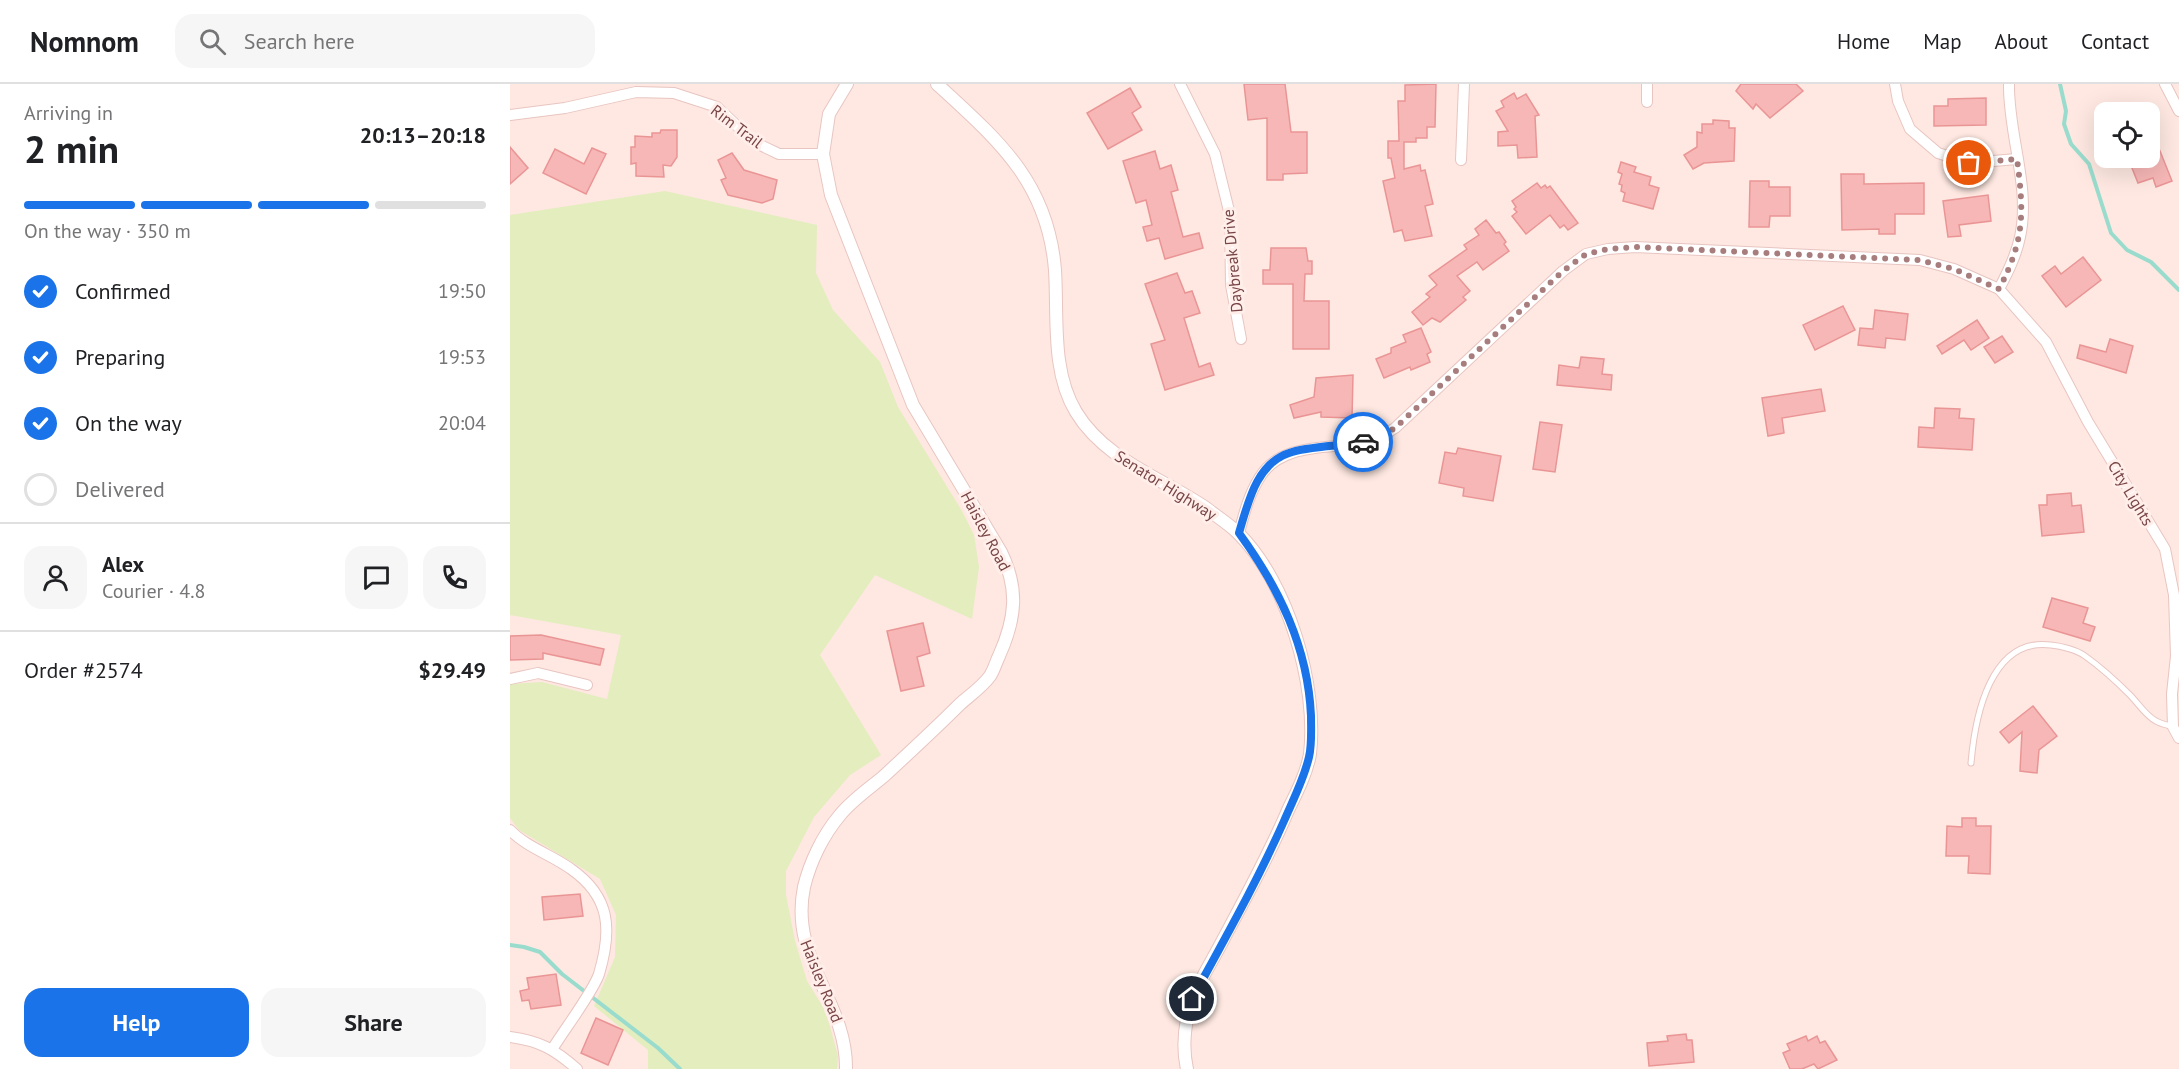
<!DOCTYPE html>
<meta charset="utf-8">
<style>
body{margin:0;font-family:"PT Sans",sans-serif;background:#f6f6f6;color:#202124;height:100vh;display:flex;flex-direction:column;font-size:22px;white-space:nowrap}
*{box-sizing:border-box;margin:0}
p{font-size:20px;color:#757577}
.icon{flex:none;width:33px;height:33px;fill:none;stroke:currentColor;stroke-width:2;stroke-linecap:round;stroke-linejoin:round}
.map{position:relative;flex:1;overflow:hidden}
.panel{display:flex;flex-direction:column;background:#fff;width:510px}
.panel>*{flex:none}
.controls{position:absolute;left:1584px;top:18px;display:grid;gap:12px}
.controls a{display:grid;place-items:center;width:66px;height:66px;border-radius:12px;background:#fff;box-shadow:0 6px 24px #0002;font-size:30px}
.pin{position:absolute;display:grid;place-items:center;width:51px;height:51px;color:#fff;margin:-26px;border:3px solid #fff;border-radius:50%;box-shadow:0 2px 6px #0007}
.courier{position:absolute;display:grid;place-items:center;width:60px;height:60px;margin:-30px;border:4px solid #1a73e8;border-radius:50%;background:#fff;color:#222;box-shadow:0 2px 8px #0007}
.summary em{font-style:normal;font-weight:700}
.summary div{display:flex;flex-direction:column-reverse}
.summary{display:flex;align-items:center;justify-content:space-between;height:102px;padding:0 24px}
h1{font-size:39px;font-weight:700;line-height:45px}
.bar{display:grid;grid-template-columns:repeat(4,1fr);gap:9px 6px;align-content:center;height:72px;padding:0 24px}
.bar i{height:8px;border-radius:4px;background:#e0e0e0}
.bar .selected{background:#1a73e8}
.bar p{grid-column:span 4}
.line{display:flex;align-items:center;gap:15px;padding:0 24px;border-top:2px solid #e0e0e0}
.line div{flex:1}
.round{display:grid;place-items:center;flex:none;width:63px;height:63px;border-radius:18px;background:#f6f6f6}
ol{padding:0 24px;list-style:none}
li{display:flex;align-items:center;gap:18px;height:66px}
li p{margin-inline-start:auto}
li .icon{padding:6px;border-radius:50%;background:#1a73e8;color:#fff;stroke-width:4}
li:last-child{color:#757577}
li i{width:33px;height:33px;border:3px solid #e0e0e0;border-radius:50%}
.primary-button{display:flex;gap:12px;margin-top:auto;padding:12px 24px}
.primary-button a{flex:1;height:69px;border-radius:18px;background:#1a73e8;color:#fff;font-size:24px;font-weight:700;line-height:69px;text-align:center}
.primary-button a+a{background:#f6f6f6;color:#202124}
header{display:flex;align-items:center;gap:36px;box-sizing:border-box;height:84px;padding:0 30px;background:#fff;border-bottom:2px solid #e0e0e0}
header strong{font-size:28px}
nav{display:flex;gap:33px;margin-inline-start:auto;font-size:21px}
.search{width:420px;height:54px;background:#f6f6f6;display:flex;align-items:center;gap:15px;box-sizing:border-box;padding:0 21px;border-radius:18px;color:#757577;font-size:22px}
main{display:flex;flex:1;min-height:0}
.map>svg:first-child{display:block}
.green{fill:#e3edbe}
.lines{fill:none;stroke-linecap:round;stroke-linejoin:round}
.stream{stroke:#99dccd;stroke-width:4}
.building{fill:#f6b7b6;stroke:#ea9595;stroke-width:1.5}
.service-casing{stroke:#e8c5c1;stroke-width:7}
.minor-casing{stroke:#e8c5c1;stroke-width:12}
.tertiary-casing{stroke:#e8c5c1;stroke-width:14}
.service{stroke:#fff;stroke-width:5}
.minor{stroke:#fff;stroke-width:10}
.tertiary{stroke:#fff;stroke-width:12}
.done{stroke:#a77e7d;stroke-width:6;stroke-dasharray:0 10.8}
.route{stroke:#1a73e8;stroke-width:8}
.labels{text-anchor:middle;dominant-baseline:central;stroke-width:6;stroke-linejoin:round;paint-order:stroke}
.street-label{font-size:16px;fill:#784547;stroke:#ffeee9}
</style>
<header>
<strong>Nomnom</strong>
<div class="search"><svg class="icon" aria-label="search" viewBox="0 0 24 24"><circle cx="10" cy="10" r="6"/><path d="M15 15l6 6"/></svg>Search here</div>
<nav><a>Home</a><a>Map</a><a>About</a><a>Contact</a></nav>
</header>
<main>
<section class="panel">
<div class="summary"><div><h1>2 min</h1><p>Arriving in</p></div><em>20:13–20:18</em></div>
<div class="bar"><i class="selected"></i><i class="selected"></i><i class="selected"></i><i></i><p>On the way · 350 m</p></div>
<ol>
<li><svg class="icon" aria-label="check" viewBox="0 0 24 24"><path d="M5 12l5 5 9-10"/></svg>Confirmed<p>19:50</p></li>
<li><svg class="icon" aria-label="check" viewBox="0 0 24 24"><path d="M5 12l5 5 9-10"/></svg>Preparing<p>19:53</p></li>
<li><svg class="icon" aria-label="check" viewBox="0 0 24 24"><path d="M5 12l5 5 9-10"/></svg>On the way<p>20:04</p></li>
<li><i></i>Delivered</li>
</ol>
<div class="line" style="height:108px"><a class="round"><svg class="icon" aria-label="person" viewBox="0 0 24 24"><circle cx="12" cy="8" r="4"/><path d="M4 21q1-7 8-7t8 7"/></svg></a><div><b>Alex</b><p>Courier · 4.8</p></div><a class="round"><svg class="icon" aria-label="chat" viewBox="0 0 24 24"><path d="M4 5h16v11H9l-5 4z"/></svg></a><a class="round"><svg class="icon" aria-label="phone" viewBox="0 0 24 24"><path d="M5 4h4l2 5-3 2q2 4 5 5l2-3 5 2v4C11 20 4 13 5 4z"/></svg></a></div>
<div class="line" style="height:78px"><div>Order #2574</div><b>$29.49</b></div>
<div class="primary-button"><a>Help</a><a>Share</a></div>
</section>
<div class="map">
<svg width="1669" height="985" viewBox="0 0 1669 985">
<rect width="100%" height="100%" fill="#fee8e1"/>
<polygon class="green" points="155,107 307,141 306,189 323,226 370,278 388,323 452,427 464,451 469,483 462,535 365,491 310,571 371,671 340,691 304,733 276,787 276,811 285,857 297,897 316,928 328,972 327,985 138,985 138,966 84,922 105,873 106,831 90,795 9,746 0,734 0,600 32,598 97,615 111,551 0,531 0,131"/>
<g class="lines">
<g class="stream">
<polyline points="1550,0 1556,27 1554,40 1561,60 1579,80 1601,149 1617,166 1641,178 1669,206"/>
<polyline points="0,861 14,863 30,868 52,890 148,964 170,985"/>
</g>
</g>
<g class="building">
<polygon points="734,0 775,0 781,48 797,48 797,89 773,90 773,96 757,96 757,34 738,36"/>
<polygon points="926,0 925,43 917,43 917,54 906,54 906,58 894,58 894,85 910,81 911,87 915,86 923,120 915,122 922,152 895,157 892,146 884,148 873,97 885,94 881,74 878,74 878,57 889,57 888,17 895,17 895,1"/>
<polygon points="1231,0 1286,0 1293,7 1260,34 1246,20 1243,25 1226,7"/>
<polygon points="620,4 631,23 622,29 632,46 598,65 577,29"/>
<polygon points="1004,9 1007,15 1016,10 1029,31 1025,32 1027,73 1008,74 1007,61 988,62 988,48 998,47 986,27 994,23 991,17"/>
<polygon points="1476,14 1476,41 1424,42 1424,22 1438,22 1438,15"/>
<polygon points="1203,36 1219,37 1219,44 1225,44 1224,77 1194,79 1183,85 1174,71 1187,63 1187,48 1192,49 1192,40 1203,40"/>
<polygon points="1640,42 1662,97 1646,103 1643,94 1628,99 1618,74 1640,74"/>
<polygon points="151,46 167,46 167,73 161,82 153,81 154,93 126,92 126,79 121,80 121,63 125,63 125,52 142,53 142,49 150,49"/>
<polygon points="0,63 18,84 0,100"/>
<polygon points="82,64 96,70 76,110 33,89 45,65 74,80"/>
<polygon points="645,67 650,85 661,81 668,106 661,108 673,153 689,149 693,164 655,175 649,154 637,157 633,143 642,141 636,116 626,119 613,77"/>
<polygon points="222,69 234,86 267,96 263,115 252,119 218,111 211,96 216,94 208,76"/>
<polygon points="1111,78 1126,83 1124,88 1141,93 1139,101 1149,104 1143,125 1113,117 1115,109 1111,107 1112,101 1109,100 1112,90 1108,88"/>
<polygon points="1331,90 1354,90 1354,100 1414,99 1414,130 1385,130 1385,150 1369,150 1369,145 1332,146"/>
<polygon points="1240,97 1259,97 1259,103 1280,103 1280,132 1260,132 1259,143 1239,143"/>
<polygon points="1027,99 1031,104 1035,101 1037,104 1040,102 1068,139 1058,146 1054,141 1050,144 1040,131 1016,150 1002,132 1007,128 1004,125 1006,123 1002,117"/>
<polygon points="1478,111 1481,137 1449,141 1451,152 1438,153 1433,117"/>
<polygon points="976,136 986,149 989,148 996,158 994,160 999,167 973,186 967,178 947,192 960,207 953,213 956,216 930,238 922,234 913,241 902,228 920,213 916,210 927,201 919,192 957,165 954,161 969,151 965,145"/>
<polygon points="761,164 796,164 798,177 802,177 802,190 795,190 794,217 819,217 819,265 783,265 783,200 753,200 753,186 760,186"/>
<polygon points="1573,173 1591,196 1556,223 1532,192 1545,182 1551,190"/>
<polygon points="667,189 675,209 682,207 690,229 674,234 689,283 700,279 704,291 655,306 641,260 655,256 635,200"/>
<polygon points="1333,222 1345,246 1305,266 1293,241"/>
<polygon points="1365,226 1398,230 1395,256 1376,254 1375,264 1348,261 1350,244 1363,245"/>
<polygon points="1467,236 1479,254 1461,266 1454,256 1432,270 1427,262"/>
<polygon points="911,244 921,268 917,270 920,278 901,286 900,283 874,294 866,275 881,269 881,264 896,258 893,251"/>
<polygon points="1492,252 1503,268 1485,279 1474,263"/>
<polygon points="1600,255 1623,262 1616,289 1567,274 1570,261 1596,268"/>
<polygon points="1071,273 1094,275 1092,290 1102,291 1101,306 1047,301 1049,281 1069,284"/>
<polygon points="843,291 842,334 811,333 811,328 784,334 780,321 804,313 806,294"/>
<polygon points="1311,305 1315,327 1272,334 1274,349 1258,352 1252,314"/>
<polygon points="1425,324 1450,325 1449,334 1464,335 1462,366 1408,363 1409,343 1424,344"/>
<polygon points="1030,338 1052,341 1045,388 1023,385"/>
<polygon points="948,364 991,372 983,417 953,412 954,404 929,399 935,368 946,370"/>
<polygon points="1561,409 1562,422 1571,421 1574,448 1532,452 1529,421 1537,421 1537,411"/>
<polygon points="1542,514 1578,524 1573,539 1585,543 1580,557 1533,543"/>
<polygon points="413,539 420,569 407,573 414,602 391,607 377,547"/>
<polygon points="31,551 94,565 90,581 33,569 33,575 0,576 0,552"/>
<polygon points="1523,622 1547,652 1529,666 1527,689 1510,687 1512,648 1499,659 1490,648"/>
<polygon points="1452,734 1466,734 1466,742 1481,742 1480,790 1458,789 1459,772 1436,772 1437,742 1452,743"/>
<polygon points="70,810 73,832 34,836 32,813"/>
<polygon points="46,890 51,921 21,925 19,916 12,917 10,907 19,905 17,894"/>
<polygon points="86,934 113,946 98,981 71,969"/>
<polygon points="1176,950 1177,956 1182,956 1184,978 1139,982 1137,959 1158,957 1157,952"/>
<polygon points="1296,952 1298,957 1307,952 1310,959 1315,957 1327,976 1308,985 1304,980 1292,985 1280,985 1273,969 1280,966 1277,960"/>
</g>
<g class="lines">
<defs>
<path id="service" d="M1461 679C1465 633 1480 553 1541 561 1551 562 1567 566 1575 572 1592 584 1606 597 1620 611 1628 619 1636 632 1646 637 1651 640 1658 641 1663 643"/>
<g id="minor">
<polyline points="670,0 705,70 720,131 721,201 731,255"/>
<polyline points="1385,0 1388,17 1400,45 1428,69 1459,79 1507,75"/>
<polyline points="1655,0 1669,27"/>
<polyline points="1137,18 1137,0"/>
<polyline points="0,31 55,24 126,8 164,9 207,23 244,58 269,70 313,70"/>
<polyline points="951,76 954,0"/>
<path d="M1489 205C1498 188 1506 172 1510 153 1521 103 1498 50 1499 0"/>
<path d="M729 449C734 430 739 410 750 393 773 355 828 367 865 356 872 354 878 348 885 344L1053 187 1076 170 1098 165 1125 163 1410 176 1444 185 1489 205 1536 258 1578 338 1655 465 1664 511 1666 572 1662 610 1663 643 1669 654"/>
<polyline points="0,595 28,589 77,601"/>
<path d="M0 746C16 763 42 771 61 785 101 813 102 846 89 890 83 908 54 946 43 964"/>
<path d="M0 953C30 957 44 965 67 985"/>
</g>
<g id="tertiary">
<path d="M427 0C488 56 538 98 545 186 548 232 541 287 566 328 595 376 652 394 696 424 706 432 719 440 728 449 778 498 808 602 800 670 797 688 787 708 779 724 760 769 737 811 714 854 704 874 690 895 682 916 675 938 672 963 677 985"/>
<path d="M336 985C337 917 279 876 294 803 300 778 313 751 330 731 342 716 360 704 374 692 400 668 425 645 450 620 459 612 472 603 480 592 484 586 486 578 489 572 506 534 509 505 491 468L403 321 321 111 313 70 319 30 337 0"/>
</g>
</defs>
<use href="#service" class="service-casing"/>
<use href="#minor" class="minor-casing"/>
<use href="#tertiary" class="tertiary-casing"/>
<use href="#service" class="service"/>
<use href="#minor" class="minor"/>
<use href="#tertiary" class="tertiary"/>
</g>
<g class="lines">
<path class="done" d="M853 358 867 355 885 344 1053 187 1076 170 1098 165 1125 163 1410 176 1444 185 1489 205C1515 155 1514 129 1507 75L1459 79"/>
<path class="route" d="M682 915C714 856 747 798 774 737 783 716 794 695 799 673 802 661 801 645 801 632 798 563 769 504 729 449 738 419 746 380 779 369 797 362 832 362 853 358"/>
</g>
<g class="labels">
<g class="street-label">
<text transform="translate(227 42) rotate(37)">Rim Trail</text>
<text transform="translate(722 177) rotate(-95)">Daybreak Drive</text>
<text transform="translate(656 401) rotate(32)">Senator Highway</text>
<text transform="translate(1621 409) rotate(59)">City Lights</text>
<text transform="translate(476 447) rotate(62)">Haisley Road</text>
<text transform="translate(312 897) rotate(68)">Haisley Road</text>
</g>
</g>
</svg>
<div class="controls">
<a><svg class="icon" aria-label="locate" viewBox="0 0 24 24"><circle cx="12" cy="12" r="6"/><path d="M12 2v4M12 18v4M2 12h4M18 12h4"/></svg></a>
</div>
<div class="pin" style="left:1459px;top:79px;background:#ea580c"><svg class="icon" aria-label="bag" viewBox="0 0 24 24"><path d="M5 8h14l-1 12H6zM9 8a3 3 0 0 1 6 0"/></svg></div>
<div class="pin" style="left:682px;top:915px;background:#1f2937"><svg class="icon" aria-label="home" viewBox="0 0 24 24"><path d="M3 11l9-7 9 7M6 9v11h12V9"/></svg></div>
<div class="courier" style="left:853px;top:358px"><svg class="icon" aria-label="car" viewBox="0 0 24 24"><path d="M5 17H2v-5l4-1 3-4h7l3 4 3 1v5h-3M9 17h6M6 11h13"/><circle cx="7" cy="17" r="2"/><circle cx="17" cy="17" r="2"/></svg></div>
</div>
</main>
